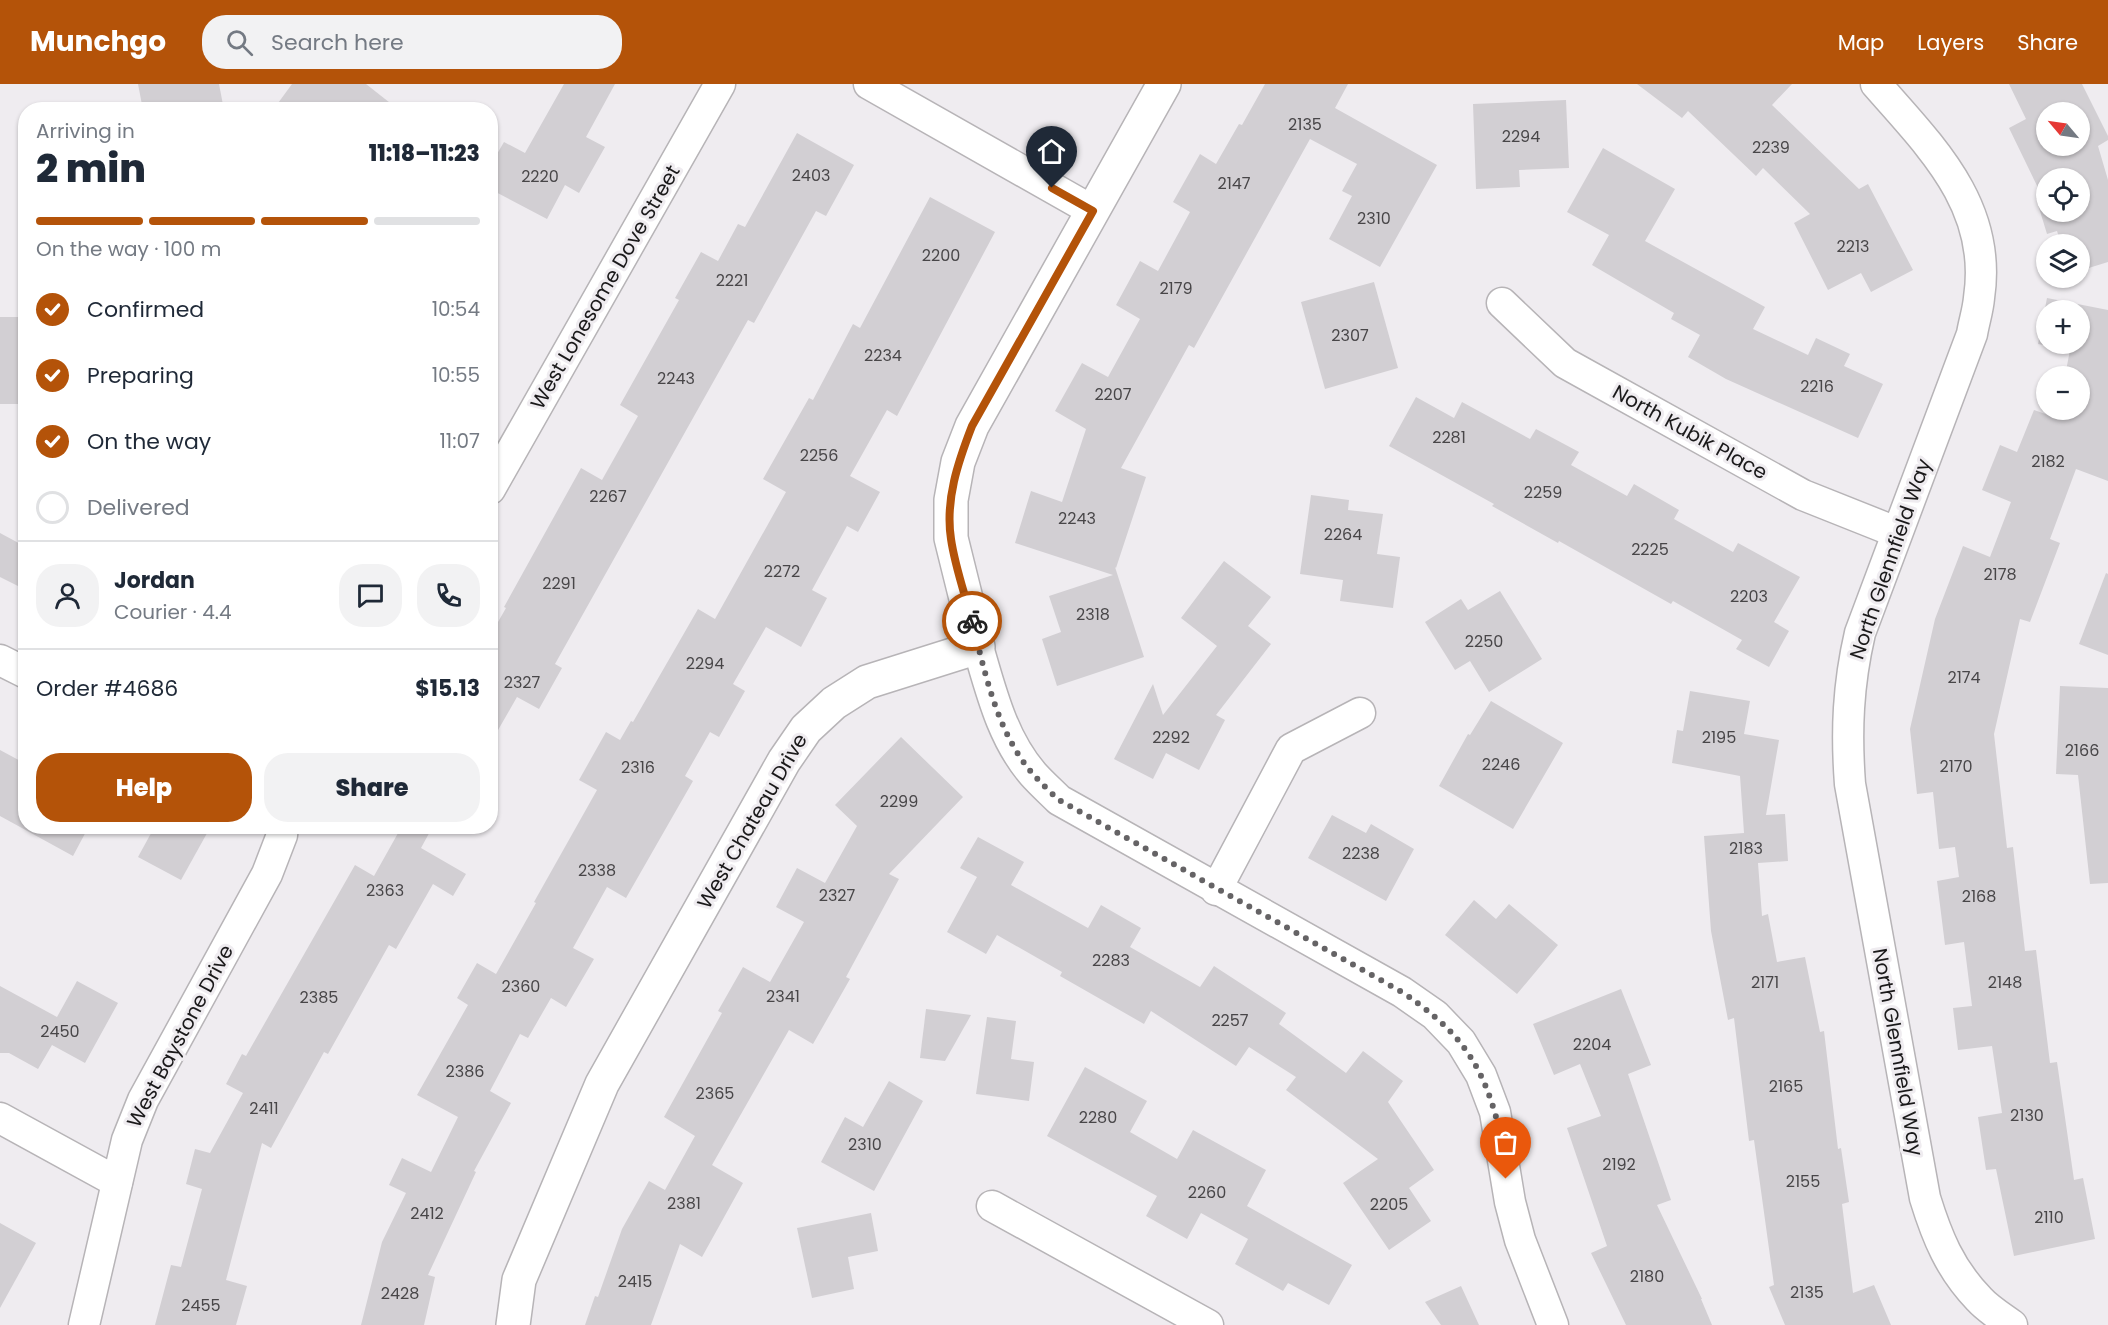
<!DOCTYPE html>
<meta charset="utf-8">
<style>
body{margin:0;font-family:Poppins,sans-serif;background:#f2f2f3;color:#1f2937;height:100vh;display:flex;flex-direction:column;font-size:22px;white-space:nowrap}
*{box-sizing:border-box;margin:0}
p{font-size:20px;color:#747a83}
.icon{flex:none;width:33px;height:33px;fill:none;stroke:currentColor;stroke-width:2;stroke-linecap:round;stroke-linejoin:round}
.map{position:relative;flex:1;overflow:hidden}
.side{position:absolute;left:18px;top:18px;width:480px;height:732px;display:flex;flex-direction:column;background:#fff;border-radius:24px;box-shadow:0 2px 4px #0004}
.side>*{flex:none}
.needle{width:39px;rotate:299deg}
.buttons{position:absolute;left:2036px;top:18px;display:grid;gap:12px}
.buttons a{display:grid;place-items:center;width:54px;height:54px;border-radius:50%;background:#fff;box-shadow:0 2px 4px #0004;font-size:30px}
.pin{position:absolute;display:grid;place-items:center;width:51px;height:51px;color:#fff;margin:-62px -26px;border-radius:50% 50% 50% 0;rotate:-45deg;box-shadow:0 0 6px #0007}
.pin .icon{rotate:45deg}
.courier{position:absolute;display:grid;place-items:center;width:60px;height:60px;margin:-30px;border:4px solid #b45309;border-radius:50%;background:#fff;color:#222;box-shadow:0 2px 8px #0007}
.overview em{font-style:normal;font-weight:800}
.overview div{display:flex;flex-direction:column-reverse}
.overview{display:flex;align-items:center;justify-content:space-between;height:102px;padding:0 18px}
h1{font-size:39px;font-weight:800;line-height:45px}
.bar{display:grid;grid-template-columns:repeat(4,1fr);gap:9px 6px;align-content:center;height:72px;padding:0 18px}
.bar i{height:8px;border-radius:4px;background:#e0e1e3}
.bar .current{background:#b45309}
.bar p{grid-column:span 4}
.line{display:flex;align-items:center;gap:15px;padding:0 18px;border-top:2px solid #e0e1e3}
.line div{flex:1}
.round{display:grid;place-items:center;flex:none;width:63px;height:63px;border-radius:24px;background:#f2f2f3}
ol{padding:0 18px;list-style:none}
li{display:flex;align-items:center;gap:18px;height:66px}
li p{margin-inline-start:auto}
li .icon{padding:6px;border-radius:50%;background:#b45309;color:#fff;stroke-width:4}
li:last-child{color:#747a83}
li i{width:33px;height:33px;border:3px solid #e0e1e3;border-radius:50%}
.cta{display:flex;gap:12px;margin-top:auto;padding:12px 18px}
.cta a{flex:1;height:69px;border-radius:24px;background:#b45309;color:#fff;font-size:24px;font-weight:800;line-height:69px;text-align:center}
.cta a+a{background:#f2f2f3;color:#1f2937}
header{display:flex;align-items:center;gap:36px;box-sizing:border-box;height:84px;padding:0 30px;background:#b45309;color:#fff}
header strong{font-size:28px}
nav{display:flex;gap:33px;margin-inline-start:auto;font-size:21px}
.search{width:420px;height:54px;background:#f2f2f3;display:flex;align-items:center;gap:15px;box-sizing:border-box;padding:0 21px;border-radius:24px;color:#747a83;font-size:22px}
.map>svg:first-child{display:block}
.building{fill:#d2cfd3;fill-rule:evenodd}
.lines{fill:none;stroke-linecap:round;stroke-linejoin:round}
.street-casing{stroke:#b7b4b7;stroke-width:33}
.secondary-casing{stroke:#b7b4b7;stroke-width:36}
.street{stroke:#fff;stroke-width:30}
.secondary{stroke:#fff;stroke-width:33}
.done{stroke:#656365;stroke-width:6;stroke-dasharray:0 10.8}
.route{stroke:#b45309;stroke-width:8}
.labels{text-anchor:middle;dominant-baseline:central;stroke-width:6;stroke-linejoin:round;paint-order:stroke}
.number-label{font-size:16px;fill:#484648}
.street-label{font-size:20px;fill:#1a191a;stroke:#efecf0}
</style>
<header>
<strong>Munchgo</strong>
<div class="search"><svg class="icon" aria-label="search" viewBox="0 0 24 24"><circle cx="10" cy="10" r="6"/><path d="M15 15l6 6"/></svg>Search here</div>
<nav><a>Map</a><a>Layers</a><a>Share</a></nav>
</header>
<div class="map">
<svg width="2108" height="1241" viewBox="0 0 2108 1241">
<rect width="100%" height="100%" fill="#efecf0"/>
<g class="building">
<polygon points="138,0 219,0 224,26 143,26"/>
<polygon points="292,0 366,0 399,26 273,26"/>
<polygon points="564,0 615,0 586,53 605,63 579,109 565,101 547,135 490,105 490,82 504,58 525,69"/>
<polygon points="1265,0 1348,0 1335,24 1437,81 1380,183 1329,155 1352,112 1342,107 1357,80 1310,55 1194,264 1189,261 1121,384 1146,393 1116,484 1115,483 1144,573 1057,602 1042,555 1061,548 1049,512 1113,491 1015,459 1031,407 1062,418 1086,345 1055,327 1082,279 1108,293 1140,235 1116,221 1140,177 1158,187 1190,128 1173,118 1200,70 1216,80 1239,40 1242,41"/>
<polygon points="1637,0 1792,0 1772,21 1859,105 1868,100 1913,186 1871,208 1861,189 1828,206 1794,139 1810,130 1763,84 1756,92 1688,27 1682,34"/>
<path d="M2009 0H2082L2108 52V56L2098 62 2108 96V178L2079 187V160H2061L2057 147 2047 150 2036 114 2042 112 2009 44 2026 35ZM2046 28H2079V62H2046ZM2046 94H2079V128H2046Z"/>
<polygon points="1566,16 1569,84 1519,86 1520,103 1476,105 1473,20"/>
<polygon points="797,49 854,81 826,132 816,127 754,239 748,236 555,580 562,584 539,625 517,613 490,660 490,552 506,524 504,523 581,384 602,396 638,332 620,321 679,216 675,214 701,168 718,177 738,140 745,143"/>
<polygon points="1603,64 1675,105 1645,157 1765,223 1753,245 1808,271 1816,254 1850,270 1844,282 1883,300 1858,354 1726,295 1688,273 1700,251 1671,235 1674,229 1592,181 1609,151 1567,128"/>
<polygon points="930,113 995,148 897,332 887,326 850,392 880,408 858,448 847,442 812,506 827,514 801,563 766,543 733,600 745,607 719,653 710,648 685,692 693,697 626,814 607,803 573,864 594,875 566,923 551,914 528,954 520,950 490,1007 511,1019 474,1087 476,1088 428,1191 435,1193 424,1241 361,1241 382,1158 406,1109 389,1101 402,1074 431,1088 458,1033 417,1011 468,921 457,914 477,879 496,890 536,819 534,818 597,706 579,696 606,648 620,656 631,637 633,638 698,525 715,535 786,408 763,395 809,314 813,316 853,240 860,244"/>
<polygon points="1374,198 1398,284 1325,305 1301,218"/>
<path d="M2047 214 2108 226V397L2076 385 2050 455 2060 459 2030 538 2020 535 1994 650 2007 764 2013 763 2025 867 2036 866 2050 979 2057 978 2074 1096 2083 1094 2095 1155 2014 1172 1996 1085 1986 1086 1978 1033 2002 1029 1992 962 1958 966 1953 924 1972 922 1964 858 1945 861 1937 797 1959 793 1955 763 1939 765 1933 708 1917 710 1910 645 1935 535 1963 462 1990 473 2011 418 1982 406 2000 361 2017 368 2034 326 2057 334 2059 326H2079V292H2065L2070 266 2038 260ZM2046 226H2079V260H2046Z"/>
<rect x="0" y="233" width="26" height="87"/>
<polygon points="1416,313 1454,334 1462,318 1530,355 1536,345 1579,368 1571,381 1627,412 1634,400 1679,426 1674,435 1733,468 1738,459 1800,493 1774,538 1789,547 1769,583 1736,565 1742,556 1673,517 1671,520 1559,457 1558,459 1492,422 1494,420 1389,362"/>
<polygon points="1311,411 1349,416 1348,426 1383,430 1377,470 1400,473 1393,524 1340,517 1343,496 1300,490"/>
<polygon points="0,449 26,463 26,506 0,493"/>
<polygon points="1224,477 1271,513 1248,542 1271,560 1216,631 1225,636 1199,686 1166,669 1153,695 1114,675 1153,600 1163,631 1217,562 1181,534"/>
<polygon points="2106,489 2108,490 2108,571 2079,560"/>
<polygon points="1500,507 1542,575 1489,608 1470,577 1455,586 1425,538 1461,515 1468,526"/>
<polygon points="2060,602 2108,604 2108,799 2090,800 2078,691 2056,690"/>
<polygon points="1690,607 1750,617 1744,650 1779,656 1766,731 1785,730 1788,777 1758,779 1762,832 1768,830 1777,878 1805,873 1820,948 1824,947 1838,1065 1841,1064 1849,1118 1842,1120 1853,1209 1874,1201 1891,1241 1785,1241 1769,1203 1774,1201 1754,1056 1749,1057 1734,934 1728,936 1711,847 1704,752 1744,749 1740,692 1672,679 1677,646 1683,647"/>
<polygon points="1491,617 1563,659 1513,745 1439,702 1468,650 1470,651"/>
<polygon points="901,653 963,713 889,790 899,795 846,893 850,895 813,960 789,946 712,1081 743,1099 702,1173 680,1160 651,1241 585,1241 595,1212 598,1213 622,1145 649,1097 665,1106 695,1052 664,1033 722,929 718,927 743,883 770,898 804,838 776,823 797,784 825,799 857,742 835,721"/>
<polygon points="0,666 26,680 26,742 89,742 73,772 0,732"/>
<polygon points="1332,731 1366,749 1371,740 1414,765 1386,817 1308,774"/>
<polygon points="155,742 211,742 181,796 138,773"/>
<polygon points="402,742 433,742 421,764 466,790 453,812 433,800 396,865 389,861 328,970 324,968 271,1064 262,1059 226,1196 247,1202 236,1241 155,1241 171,1181 181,1183 202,1105 186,1100 195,1065 210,1069 243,1009 226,1000 242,970 246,972 355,781 374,792"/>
<polygon points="978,753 1024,778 1011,801 1088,844 1101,821 1141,844 1130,863 1200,903 1214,882 1286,929 1279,940 1346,989 1363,967 1403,997 1388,1018 1434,1086 1409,1104 1431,1137 1389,1166 1343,1099 1378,1075 1286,1006 1296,993 1249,963 1236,982 1151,927 1144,940 1060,892 1062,888 997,851 986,870 947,848 977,793 960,784"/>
<polygon points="1474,816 1496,835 1509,820 1558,861 1517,910 1445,851"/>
<polygon points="77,897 118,919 85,979 52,961 38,985 9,969 0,969 0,902 57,933"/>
<polygon points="1621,905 1651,981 1628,990 1671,1116 1657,1121 1702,1215 1701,1215 1712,1241 1626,1241 1591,1169 1607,1162 1567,1044 1601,1032 1580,980 1554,991 1533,940"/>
<polygon points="926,925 971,931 945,977 920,974"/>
<polygon points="987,933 1016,937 1011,975 1034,978 1029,1017 976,1010"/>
<polygon points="1085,983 1147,1017 1130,1048 1177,1075 1193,1046 1266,1086 1247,1122 1352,1181 1329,1221 1288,1199 1283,1207 1235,1180 1248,1155 1201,1129 1187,1155 1146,1132 1157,1112 1047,1052"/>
<polygon points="889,997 923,1017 874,1107 821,1078 845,1033 863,1043"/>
<polygon points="871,1129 878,1167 848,1173 854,1205 812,1214 797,1144"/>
<polygon points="0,1139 36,1159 0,1224"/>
<polygon points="1461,1202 1479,1241 1441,1241 1425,1218"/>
</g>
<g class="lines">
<defs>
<g id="street">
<polyline points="869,0 1093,127"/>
<path d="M1876 0C1931 63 1993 122 1979 214 1978 226 1974 238 1972 250L1860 549C1848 601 1846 647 1850 700L1925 1114C1937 1153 1950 1185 1979 1215 1988 1225 2001 1233 2012 1241"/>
<polyline points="1502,219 1565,279 1803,411 1896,448"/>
<polyline points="490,405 720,0"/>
<path d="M978 563C991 607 1002 654 1033 690 1041 699 1050 707 1059 716L1402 908 1435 931 1461 958 1481 991 1495 1028 1510 1118 1520 1156 1553 1241"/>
<polyline points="0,576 26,589"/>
<polyline points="1216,806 1291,665 1360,629"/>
<polyline points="0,1034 117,1098"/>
<polyline points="992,1122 1208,1241"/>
<polyline points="84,1241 127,1056 143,1016 267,790 282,751 283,742"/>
</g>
<polyline id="secondary" points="513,1241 519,1196 602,1000 784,677 806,645 834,619 867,598 978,563 951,454 951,416 958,378 972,342 1164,0"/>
</defs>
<use href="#street" class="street-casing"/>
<use href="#secondary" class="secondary-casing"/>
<use href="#street" class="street"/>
<use href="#secondary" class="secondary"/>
</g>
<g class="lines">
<path class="done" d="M972 537C985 589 997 649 1033 690 1041 699 1050 708 1059 716L1402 908C1450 941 1477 969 1494 1026 1501 1048 1502 1073 1506 1095"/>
<path class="route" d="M972 537C965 510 955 483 951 455 945 416 958 378 972 342L1093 127 1052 104"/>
</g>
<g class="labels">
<g class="number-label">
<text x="1305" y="40">2135</text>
<text x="1521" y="52">2294</text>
<text x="1771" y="63">2239</text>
<text x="811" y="91">2403</text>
<text x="540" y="92">2220</text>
<text x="1234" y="99">2147</text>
<text x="1374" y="134">2310</text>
<text x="1853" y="162">2213</text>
<text x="941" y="171">2200</text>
<text x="732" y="196">2221</text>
<text x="1176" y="204">2179</text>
<text x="1350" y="251">2307</text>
<text x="883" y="271">2234</text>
<text x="676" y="294">2243</text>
<text x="1817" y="302">2216</text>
<text x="1113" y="310">2207</text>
<text x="1449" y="353">2281</text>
<text x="819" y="371">2256</text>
<text x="2048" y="377">2182</text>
<text x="1543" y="408">2259</text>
<text x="608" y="412">2267</text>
<text x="1077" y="434">2243</text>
<text x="1343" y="450">2264</text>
<text x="1650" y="465">2225</text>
<text x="782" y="487">2272</text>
<text x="2000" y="490">2178</text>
<text x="559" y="499">2291</text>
<text x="1749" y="512">2203</text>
<text x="1093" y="530">2318</text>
<text x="1484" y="557">2250</text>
<text x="705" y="579">2294</text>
<text x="1964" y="593">2174</text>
<text x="522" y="598">2327</text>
<text x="1171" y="653">2292</text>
<text x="1719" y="653">2195</text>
<text x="2082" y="666">2166</text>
<text x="1501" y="680">2246</text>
<text x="1956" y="682">2170</text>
<text x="638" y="683">2316</text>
<text x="899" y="717">2299</text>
<text x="1746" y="764">2183</text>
<text x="1361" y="769">2238</text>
<text x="597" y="786">2338</text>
<text x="385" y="806">2363</text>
<text x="837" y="811">2327</text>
<text x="1979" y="812">2168</text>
<text x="1111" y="876">2283</text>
<text x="1765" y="898">2171</text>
<text x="2005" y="898">2148</text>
<text x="521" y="902">2360</text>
<text x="783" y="912">2341</text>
<text x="319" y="913">2385</text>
<text x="1230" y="936">2257</text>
<text x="60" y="947">2450</text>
<text x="1592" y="960">2204</text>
<text x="465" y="987">2386</text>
<text x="1786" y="1002">2165</text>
<text x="715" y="1009">2365</text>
<text x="264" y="1024">2411</text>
<text x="2027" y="1031">2130</text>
<text x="1098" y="1033">2280</text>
<text x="865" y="1060">2310</text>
<text x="1619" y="1080">2192</text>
<text x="1803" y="1097">2155</text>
<text x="1207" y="1108">2260</text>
<text x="684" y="1119">2381</text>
<text x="1389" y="1120">2205</text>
<text x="427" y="1129">2412</text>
<text x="2049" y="1133">2110</text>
<text x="1647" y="1192">2180</text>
<text x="635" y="1197">2415</text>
<text x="1807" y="1208">2135</text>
<text x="400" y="1209">2428</text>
<text x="201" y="1221">2455</text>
</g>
<g class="street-label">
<text transform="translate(605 203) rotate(-60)">West Lonesome Dove Street</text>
<text transform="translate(1690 348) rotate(29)">North Kubik Place</text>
<text transform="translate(1890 475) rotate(-71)">North Glennfield Way</text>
<text transform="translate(752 737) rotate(-60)">West Chateau Drive</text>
<text transform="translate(180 952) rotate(-62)">West Baystone Drive</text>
<text transform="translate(1898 968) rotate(80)">North Glennfield Way</text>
</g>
</g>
</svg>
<div class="buttons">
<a><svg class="needle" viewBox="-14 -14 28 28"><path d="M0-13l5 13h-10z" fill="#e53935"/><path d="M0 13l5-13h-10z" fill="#747a83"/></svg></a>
<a><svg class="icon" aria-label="locate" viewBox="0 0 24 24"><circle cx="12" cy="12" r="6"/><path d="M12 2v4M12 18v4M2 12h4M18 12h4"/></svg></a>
<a><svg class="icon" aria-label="layers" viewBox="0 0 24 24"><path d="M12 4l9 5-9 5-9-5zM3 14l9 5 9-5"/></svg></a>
<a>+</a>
<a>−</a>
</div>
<div class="pin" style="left:1506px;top:1095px;background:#ea580c"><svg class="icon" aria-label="bag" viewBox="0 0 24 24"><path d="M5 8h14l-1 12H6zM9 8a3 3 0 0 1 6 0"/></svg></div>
<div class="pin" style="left:1052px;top:104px;background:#1f2937"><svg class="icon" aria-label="home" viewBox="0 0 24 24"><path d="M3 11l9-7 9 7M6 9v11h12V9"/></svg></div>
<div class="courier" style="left:972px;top:537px"><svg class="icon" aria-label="bike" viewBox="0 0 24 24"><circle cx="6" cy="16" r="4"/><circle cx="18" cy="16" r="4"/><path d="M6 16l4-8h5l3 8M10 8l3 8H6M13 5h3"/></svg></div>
<section class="side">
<div class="overview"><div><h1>2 min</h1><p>Arriving in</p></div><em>11:18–11:23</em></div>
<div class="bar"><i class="current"></i><i class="current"></i><i class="current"></i><i></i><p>On the way · 100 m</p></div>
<ol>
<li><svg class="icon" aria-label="check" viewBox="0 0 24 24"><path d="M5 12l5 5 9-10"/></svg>Confirmed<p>10:54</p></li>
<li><svg class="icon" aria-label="check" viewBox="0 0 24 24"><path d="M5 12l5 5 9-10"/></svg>Preparing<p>10:55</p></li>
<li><svg class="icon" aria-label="check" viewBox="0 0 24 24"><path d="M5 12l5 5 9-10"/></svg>On the way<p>11:07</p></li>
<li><i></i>Delivered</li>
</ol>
<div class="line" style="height:108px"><a class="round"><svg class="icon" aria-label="person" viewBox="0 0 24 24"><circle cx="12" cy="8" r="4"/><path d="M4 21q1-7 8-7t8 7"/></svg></a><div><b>Jordan</b><p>Courier · 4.4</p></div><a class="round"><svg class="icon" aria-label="chat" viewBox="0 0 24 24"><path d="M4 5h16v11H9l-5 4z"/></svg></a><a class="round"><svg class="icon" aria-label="phone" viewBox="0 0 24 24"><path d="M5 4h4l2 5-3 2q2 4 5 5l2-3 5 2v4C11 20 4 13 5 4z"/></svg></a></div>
<div class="line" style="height:78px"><div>Order #4686</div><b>$15.13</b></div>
<div class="cta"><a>Help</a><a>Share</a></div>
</section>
</div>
